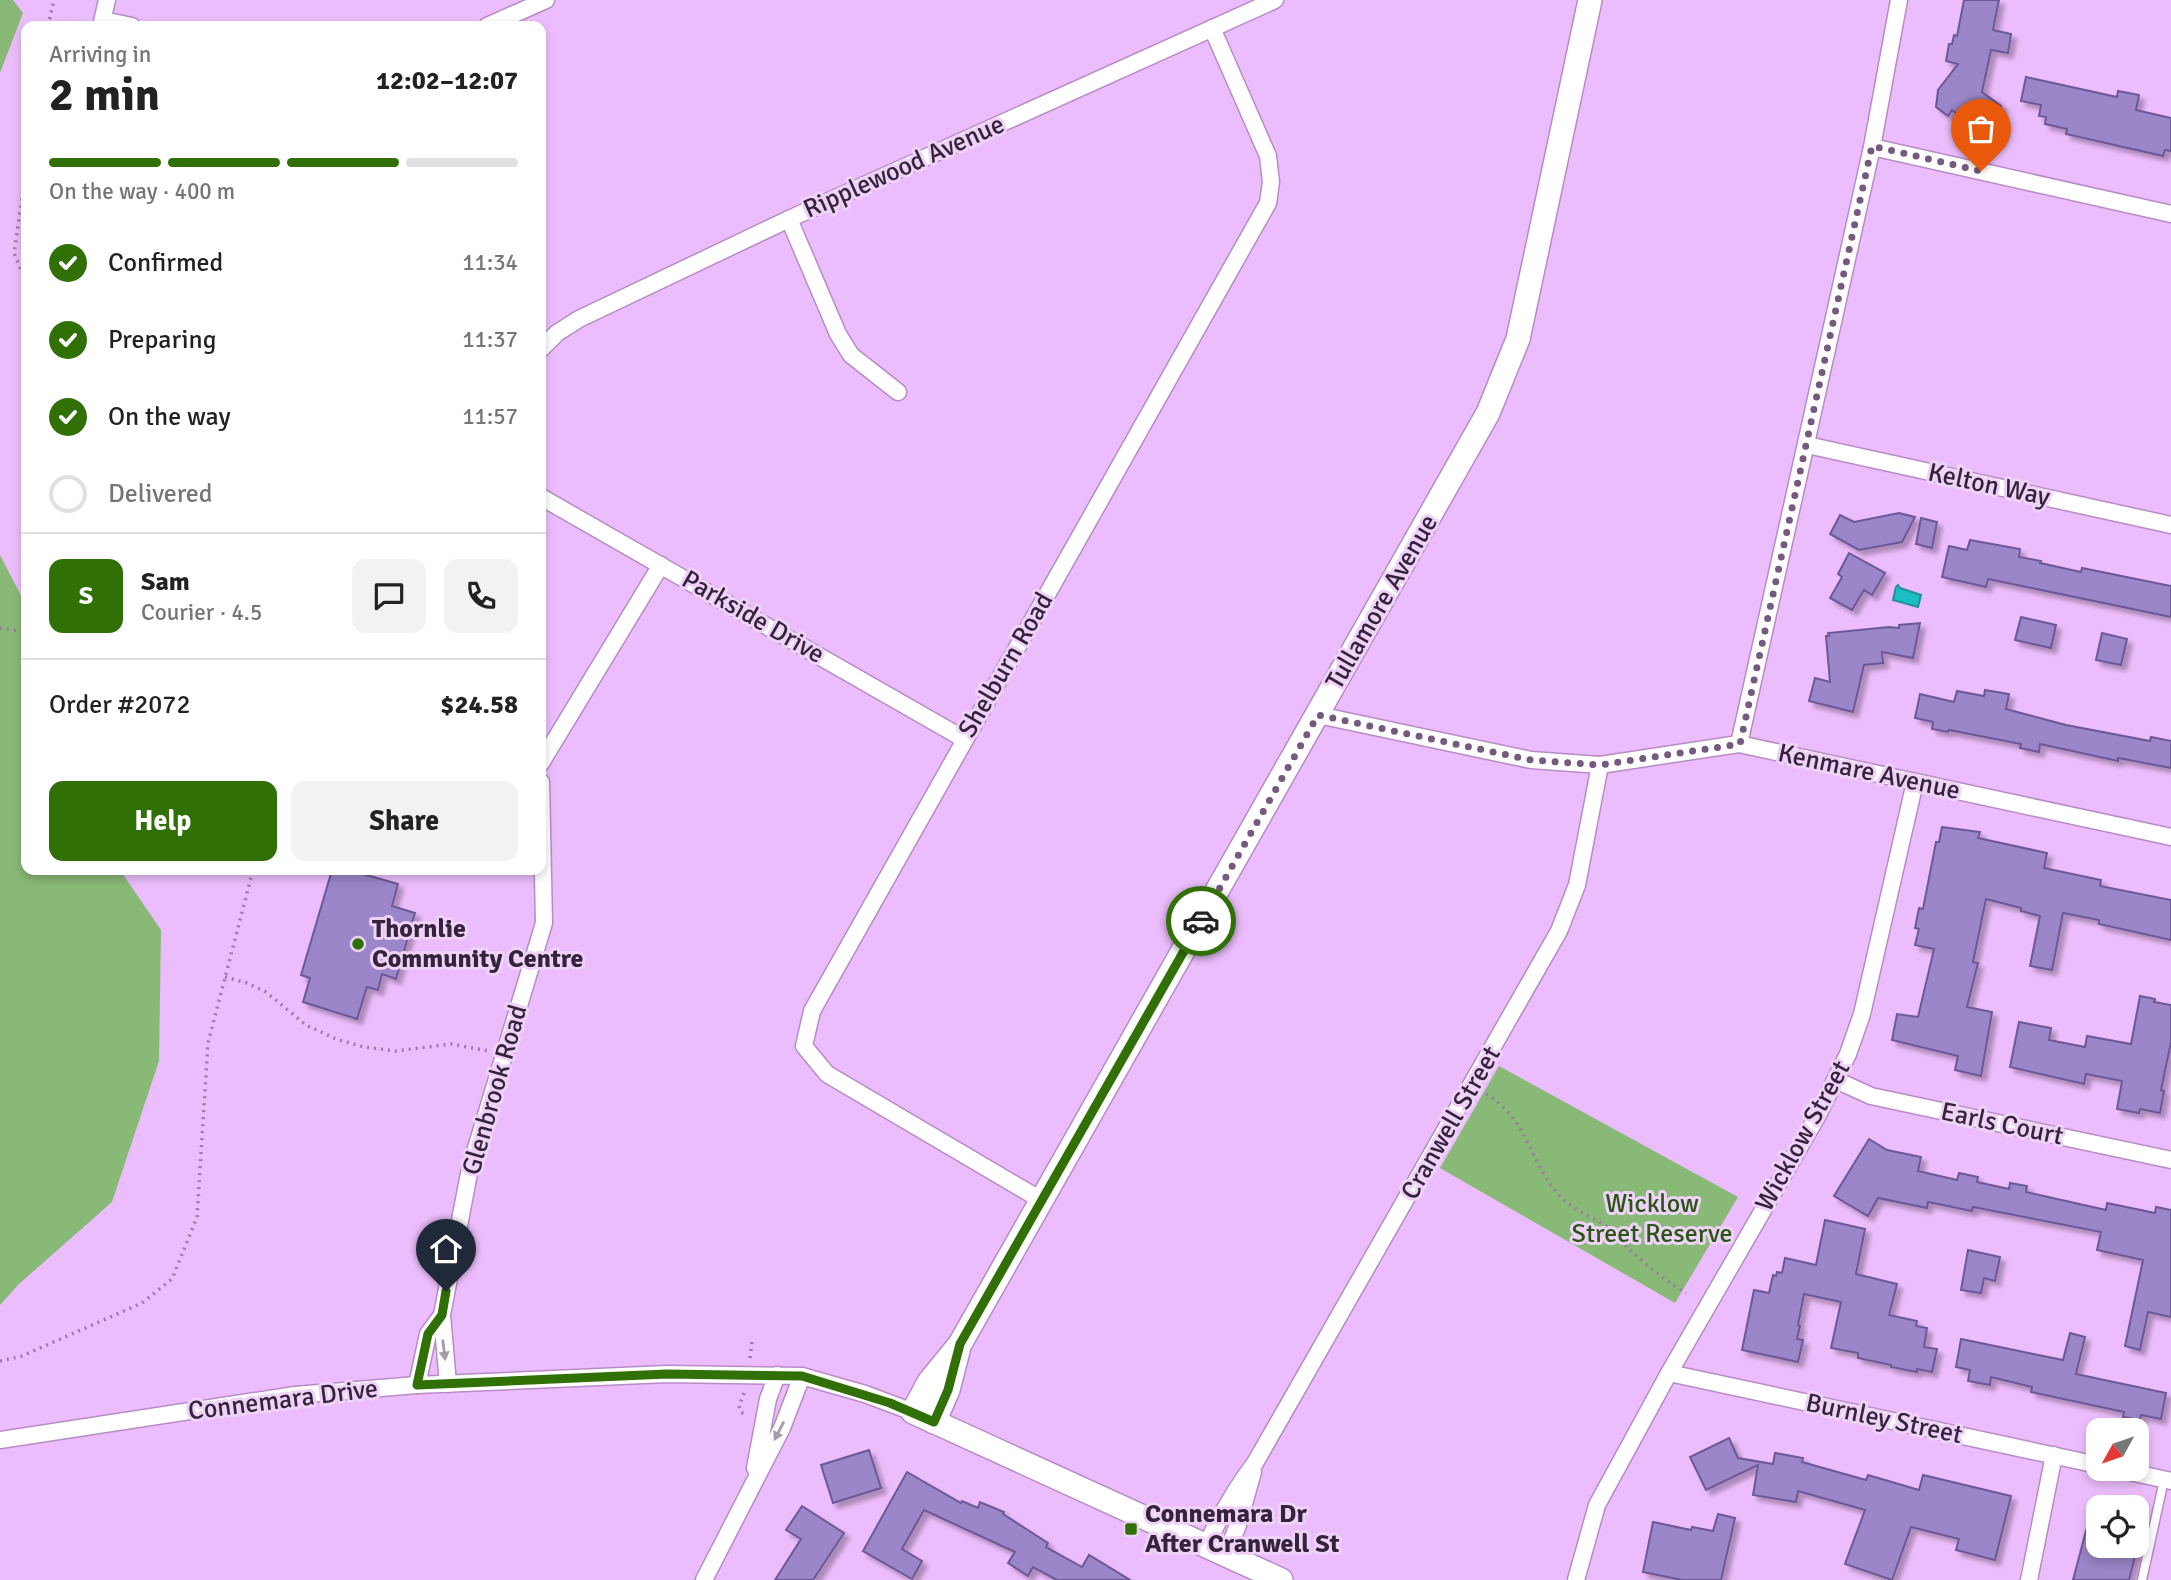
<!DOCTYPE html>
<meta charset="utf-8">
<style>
body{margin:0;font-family:Signika,sans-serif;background:#f2f2f2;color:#222;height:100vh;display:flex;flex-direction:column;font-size:26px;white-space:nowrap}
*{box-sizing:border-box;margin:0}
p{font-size:23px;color:#767676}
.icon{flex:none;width:38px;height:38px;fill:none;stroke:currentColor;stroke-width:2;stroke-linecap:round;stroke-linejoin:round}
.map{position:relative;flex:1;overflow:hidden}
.sheet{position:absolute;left:21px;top:21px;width:525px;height:854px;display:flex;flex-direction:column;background:#fff;border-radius:14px;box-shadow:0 4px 10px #0003}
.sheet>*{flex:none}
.needle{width:46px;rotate:230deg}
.fabs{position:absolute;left:2086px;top:1418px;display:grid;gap:14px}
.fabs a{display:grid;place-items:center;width:63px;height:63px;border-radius:14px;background:#fff;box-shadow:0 4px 10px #0003;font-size:35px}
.pin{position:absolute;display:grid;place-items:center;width:60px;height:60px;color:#fff;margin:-72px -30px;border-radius:50% 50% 50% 0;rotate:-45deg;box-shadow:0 0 7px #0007}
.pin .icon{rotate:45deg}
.courier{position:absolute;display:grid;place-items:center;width:70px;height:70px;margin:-35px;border:5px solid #307007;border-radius:50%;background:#fff;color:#222;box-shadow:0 2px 9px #0007}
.headline em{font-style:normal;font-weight:700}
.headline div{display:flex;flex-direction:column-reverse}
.headline{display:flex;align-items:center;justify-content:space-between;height:119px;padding:0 28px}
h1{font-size:46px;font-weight:700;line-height:52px}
.bar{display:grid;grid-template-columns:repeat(4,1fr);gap:10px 7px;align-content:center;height:84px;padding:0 28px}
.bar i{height:9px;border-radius:5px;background:#e0e0e0}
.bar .selected{background:#307007}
.bar p{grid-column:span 4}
.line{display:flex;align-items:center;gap:18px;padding:0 28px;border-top:2px solid #e0e0e0}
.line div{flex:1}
.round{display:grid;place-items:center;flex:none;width:74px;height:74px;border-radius:14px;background:#f2f2f2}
ol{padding:0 28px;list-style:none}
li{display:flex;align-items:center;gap:21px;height:77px}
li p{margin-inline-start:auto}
li .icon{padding:7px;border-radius:50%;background:#307007;color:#fff;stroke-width:4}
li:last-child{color:#767676}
li i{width:38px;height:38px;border:4px solid #e0e0e0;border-radius:50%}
.button{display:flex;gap:14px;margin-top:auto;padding:14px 28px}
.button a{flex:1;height:80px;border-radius:14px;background:#307007;color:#fff;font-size:28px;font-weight:700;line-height:80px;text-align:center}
.button a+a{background:#f2f2f2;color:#222}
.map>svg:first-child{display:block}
.green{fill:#89b976}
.water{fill:#19bfc3;stroke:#21909a;stroke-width:2}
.building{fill:#9a86c8;stroke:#6c5997;stroke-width:2;filter:url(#shadow)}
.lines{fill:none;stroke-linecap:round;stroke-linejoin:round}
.lane-casing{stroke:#b88bc7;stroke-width:11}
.street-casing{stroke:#b88bc7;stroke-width:19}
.secondary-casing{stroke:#b88bc7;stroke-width:26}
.path{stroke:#9c7aa8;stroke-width:3.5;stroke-dasharray:2 5;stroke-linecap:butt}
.lane{stroke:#fff;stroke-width:8}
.street{stroke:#fff;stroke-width:16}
.secondary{stroke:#fff;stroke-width:23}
.oneway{fill:#a49ca7}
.done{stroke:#75597f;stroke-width:7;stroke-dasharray:0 12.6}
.route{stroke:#307007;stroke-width:9}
.poi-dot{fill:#307007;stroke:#eed2f8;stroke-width:2.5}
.labels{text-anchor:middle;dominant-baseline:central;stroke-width:6;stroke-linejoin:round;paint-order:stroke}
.street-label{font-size:26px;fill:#35233b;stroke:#eed2f8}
.poi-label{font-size:26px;font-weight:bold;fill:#35233b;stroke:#eed2f8;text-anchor:start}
.park-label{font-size:26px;fill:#295612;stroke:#eed2f8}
</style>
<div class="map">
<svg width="2171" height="1580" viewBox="0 0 2171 1580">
<defs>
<filter id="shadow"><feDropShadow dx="5" dy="5" stdDeviation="2" flood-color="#0004"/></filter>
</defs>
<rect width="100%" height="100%" fill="#ecbdfc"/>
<g class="green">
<polygon points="0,0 13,0 23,13 0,73"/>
<polygon points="0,555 26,605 26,870 120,870 161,930 159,1061 112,1202 19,1284 0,1305"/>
<polygon points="1499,1066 1738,1197 1675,1303 1440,1168"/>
</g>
<polygon class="water" points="1898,585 1900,588 1921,595 1918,607 1893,600 1896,587"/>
<g class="building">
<polygon points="1964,0 1999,0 1993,30 2011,34 2008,53 1991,50 1982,92 2001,106 1985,127 1964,111 1960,116 1952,110 1948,116 1936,107 1938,90 1958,64 1946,61 1949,44 1952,44 1954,35 1957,36"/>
<polygon points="2026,77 2117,97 2118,91 2139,95 2136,110 2171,118 2171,151 2165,150 2163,156 2066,134 2067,129 2045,124 2046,117 2039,116 2041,105 2021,101"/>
<polygon points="1899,513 1915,517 1902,542 1859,550 1830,534 1840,515 1854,522"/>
<polygon points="1921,518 1937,522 1932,548 1916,544"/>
<polygon points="1970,540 2020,549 2019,557 2041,561 2040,563 2081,572 2082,568 2171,586 2171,617 1988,579 1986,587 1942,577 1949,546 1967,550"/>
<polygon points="1849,553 1885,573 1872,595 1864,590 1852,610 1830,598 1842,577 1838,574"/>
<polygon points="2021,617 2056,625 2051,648 2015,640"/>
<polygon points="1920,623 1913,658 1882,652 1883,663 1864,665 1853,712 1809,701 1815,678 1830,682 1826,636 1829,636 1828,633 1889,627 1899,628 1899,625"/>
<polygon points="2102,633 2127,639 2121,665 2096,660"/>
<polygon points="1985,690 2009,694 2006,709 2066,725 2150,741 2151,737 2171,741 2171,768 2118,758 2118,761 2040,744 2039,752 2020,748 2021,744 1949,730 1948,732 1932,729 1933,722 1915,718 1920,694 1954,702 1957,691 1984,696"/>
<polygon points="1942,827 1980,832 1978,838 2047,853 2044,868 2101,880 2100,886 2171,900 2171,940 2099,924 2099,920 2063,913 2052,970 2030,966 2040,916 2021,911 2021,908 1986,899 1973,962 1978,963 1967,1007 1992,1012 1981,1076 1955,1070 1958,1056 1892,1040 1897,1014 1918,1017 1934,949 1915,945 1919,929 1915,928 1919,908 1923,909 1936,842 1939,842"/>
<polygon points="332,870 349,870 398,884 392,906 415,913 396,979 382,974 378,990 367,987 357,1019 303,1002 310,978 301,975"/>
<polygon points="2140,996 2155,999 2154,1002 2171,1005 2171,1042 2161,1090 2164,1091 2160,1113 2140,1109 2139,1113 2117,1109 2122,1081 2086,1074 2084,1084 2010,1067 2019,1022 2051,1028 2049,1040 2085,1047 2087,1036 2131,1044"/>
<polygon points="1869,1139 1887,1150 1921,1157 1918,1171 1957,1180 1959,1173 1978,1177 1977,1182 2009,1189 2010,1183 2027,1186 2026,1192 2106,1210 2107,1203 2155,1213 2156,1207 2171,1210 2171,1317 2148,1312 2140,1350 2125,1346 2143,1260 2097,1250 2101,1232 1973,1207 1972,1211 1928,1202 1927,1208 1878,1198 1868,1216 1834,1196"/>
<polygon points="1825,1220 1865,1229 1856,1274 1897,1284 1889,1315 1917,1321 1916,1326 1927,1328 1924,1347 1937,1349 1932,1372 1917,1369 1917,1372 1891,1367 1891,1365 1858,1358 1858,1353 1831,1348 1841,1302 1804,1294 1798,1325 1800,1326 1797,1339 1803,1340 1798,1362 1742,1350 1754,1290 1769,1293 1773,1275 1776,1276 1777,1272 1782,1273 1785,1258 1816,1265"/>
<polygon points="1968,1250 2000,1257 1995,1281 1984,1278 1981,1293 1961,1290"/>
<polygon points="2070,1333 2085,1337 2076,1374 2166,1393 2161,1419 2141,1415 2140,1420 2123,1417 2124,1412 2031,1392 2032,1387 1991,1377 1990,1385 1968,1381 1970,1370 1956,1367 1961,1339 2063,1360"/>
<polygon points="1729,1438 1738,1458 1773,1464 1775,1453 1803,1458 1802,1462 1866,1480 1868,1475 1919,1490 1923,1475 2011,1496 1995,1560 1956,1550 1959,1539 1911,1527 1892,1580 1845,1564 1865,1510 1798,1491 1796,1502 1753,1495 1758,1465 1706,1490 1690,1457"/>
<polygon points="869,1450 881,1488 833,1503 821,1465"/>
<polygon points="907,1472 961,1503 962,1501 978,1508 980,1502 1004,1512 1003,1514 1048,1543 1046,1547 1082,1567 1089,1555 1130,1580 1057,1580 1033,1567 1028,1576 1008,1563 1015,1552 924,1510 902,1549 922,1561 912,1579 863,1551"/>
<polygon points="2093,1504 2098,1504 2098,1545 2138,1545 2129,1580 2073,1580"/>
<polygon points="802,1506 844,1533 813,1580 775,1580 801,1539 786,1530"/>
<polygon points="1718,1514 1735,1518 1721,1580 1682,1580 1643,1572 1653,1522 1691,1530 1692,1527 1713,1531"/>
</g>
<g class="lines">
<defs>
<polyline id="lane" points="2142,1580 2164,1480"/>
<g id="street">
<polyline points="103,20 132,26"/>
<polyline points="101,26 107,0"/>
<polyline points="487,26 546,0"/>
<polyline points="1872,147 2171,214"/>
<polyline points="789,219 838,334 851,355 898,392"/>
<polyline points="541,349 557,333 579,319 789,219 1275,0"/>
<polyline points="1807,445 2171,525"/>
<polyline points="541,497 964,739"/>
<polyline points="1318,715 1531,760 1600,765 1739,744 2171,837"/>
<polyline points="1739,744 1872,147 1899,0"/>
<polyline points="541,763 661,565"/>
<polyline points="1836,1080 1871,1096 2171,1160"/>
<polyline points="1041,1200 827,1074 804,1046 812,1011 1268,203 1271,182 1268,156 1212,28"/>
<polyline points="1669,1373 2098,1465"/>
<polyline points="448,1384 442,1315 470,1168 544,923 541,782"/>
<polyline points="417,1385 428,1334 442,1315"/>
<polyline points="0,1440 295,1395 417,1385 667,1374 802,1376 865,1394 913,1412"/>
<polyline points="755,1468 768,1399 777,1375"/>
<polyline points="2112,1468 2171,1481"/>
<path d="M1206 1546C1220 1516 1235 1489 1255 1463L1559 931 1577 885 1600 765"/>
<polyline points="1226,1555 1238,1525 1253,1472"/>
<polyline points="704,1580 782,1428 802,1376"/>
<polyline points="1576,1580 1597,1505 1669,1373 1818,1115 1848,1054 1862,1014 1915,782"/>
<polyline points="2029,1580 2054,1455"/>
</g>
<g id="secondary">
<polyline points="934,1422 948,1390 958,1351"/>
<polyline points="1281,1580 913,1412 929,1382 960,1344 1488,413 1518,339 1590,0"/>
</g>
</defs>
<use href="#lane" class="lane-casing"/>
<use href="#street" class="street-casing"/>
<use href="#secondary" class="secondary-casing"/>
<g class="path">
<polyline points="48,26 54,0"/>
<polyline points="26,171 14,253 26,282"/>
<polyline points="0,628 26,632"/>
<polyline points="225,977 247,983 266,992 306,1025 336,1039 364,1047 396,1051 451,1044 489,1051"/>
<path d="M1486 1094C1529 1119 1530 1166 1562 1198 1576 1212 1596 1218 1612 1230 1618 1236 1624 1244 1630 1250 1646 1265 1667 1282 1686 1293"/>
<polyline points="750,1358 752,1342"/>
<polyline points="0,1361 22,1356 142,1303 172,1279 197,1217 208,1043 253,870"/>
<polyline points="744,1393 739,1406 741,1412 746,1416"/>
</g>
<use href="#lane" class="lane"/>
<use href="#street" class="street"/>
<use href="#secondary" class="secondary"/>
</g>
<defs><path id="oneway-solid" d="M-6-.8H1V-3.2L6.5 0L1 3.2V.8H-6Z" transform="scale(1.75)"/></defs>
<g class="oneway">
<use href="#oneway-solid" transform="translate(444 1350) rotate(83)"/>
<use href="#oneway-solid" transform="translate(779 1431) rotate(117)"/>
</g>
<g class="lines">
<polyline class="done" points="1201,921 1318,715 1531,760 1600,765 1740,744 1872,146 1981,171"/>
<polyline class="route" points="446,1291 442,1315 428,1334 417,1385 667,1374 802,1376 890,1403 934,1422 948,1390 960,1344 1201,921"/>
</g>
<g class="poi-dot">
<circle cx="358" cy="944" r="7"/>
<rect x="1124" y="1522" width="14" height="14" rx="3.5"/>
</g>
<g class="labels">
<g class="street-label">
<text transform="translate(904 167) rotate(-24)">Ripplewood Avenue</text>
<text transform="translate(1989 485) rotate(12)">Kelton Way</text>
<text transform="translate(1382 602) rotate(-60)">Tullamore Avenue</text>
<text transform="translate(753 617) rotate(30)">Parkside Drive</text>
<text transform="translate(1006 665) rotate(-60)">Shelburn Road</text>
<text transform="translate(1869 772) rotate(12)">Kenmare Avenue</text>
<text transform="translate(495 1090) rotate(-74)">Glenbrook Road</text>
<text transform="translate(1451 1123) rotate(-60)">Cranwell Street</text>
<text transform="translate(2002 1124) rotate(12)">Earls Court</text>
<text transform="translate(1803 1136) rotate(-61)">Wicklow Street</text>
<text transform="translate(283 1400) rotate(-7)">Connemara Drive</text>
<text transform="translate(1884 1419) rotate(12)">Burnley Street</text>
</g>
<g class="poi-label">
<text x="372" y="929">Thornlie<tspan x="372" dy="30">Community Centre</tspan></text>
<text x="1145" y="1514">Connemara Dr<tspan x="1145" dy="30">After Cranwell St</tspan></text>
</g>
<g class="park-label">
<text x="1652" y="1204">Wicklow<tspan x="1652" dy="30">Street Reserve</tspan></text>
</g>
</g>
</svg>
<div class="fabs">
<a><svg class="needle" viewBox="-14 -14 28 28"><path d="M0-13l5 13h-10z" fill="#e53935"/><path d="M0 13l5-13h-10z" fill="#767676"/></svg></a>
<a><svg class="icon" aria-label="locate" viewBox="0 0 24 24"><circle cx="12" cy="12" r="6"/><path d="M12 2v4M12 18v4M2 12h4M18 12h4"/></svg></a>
</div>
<div class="pin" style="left:1981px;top:171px;background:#ea580c"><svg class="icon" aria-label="bag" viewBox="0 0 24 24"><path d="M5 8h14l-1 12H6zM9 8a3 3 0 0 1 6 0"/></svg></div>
<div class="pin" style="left:446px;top:1291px;background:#1f2937"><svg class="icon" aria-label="home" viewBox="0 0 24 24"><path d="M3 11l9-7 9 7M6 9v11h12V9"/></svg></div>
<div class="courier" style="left:1201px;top:921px"><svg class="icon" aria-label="car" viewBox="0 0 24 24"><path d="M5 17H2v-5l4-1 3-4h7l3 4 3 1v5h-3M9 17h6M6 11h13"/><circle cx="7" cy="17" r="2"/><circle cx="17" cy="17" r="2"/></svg></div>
<section class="sheet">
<div class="headline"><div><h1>2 min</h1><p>Arriving in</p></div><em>12:02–12:07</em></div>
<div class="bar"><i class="selected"></i><i class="selected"></i><i class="selected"></i><i></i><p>On the way · 400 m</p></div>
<ol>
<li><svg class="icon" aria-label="check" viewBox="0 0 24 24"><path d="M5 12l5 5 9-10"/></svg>Confirmed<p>11:34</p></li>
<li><svg class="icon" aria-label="check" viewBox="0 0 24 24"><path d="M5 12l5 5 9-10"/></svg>Preparing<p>11:37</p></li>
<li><svg class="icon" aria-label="check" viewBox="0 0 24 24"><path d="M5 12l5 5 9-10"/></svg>On the way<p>11:57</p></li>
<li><i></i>Delivered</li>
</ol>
<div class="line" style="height:126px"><b class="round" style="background:#307007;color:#fff">S</b><div><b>Sam</b><p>Courier · 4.5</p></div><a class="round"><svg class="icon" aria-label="chat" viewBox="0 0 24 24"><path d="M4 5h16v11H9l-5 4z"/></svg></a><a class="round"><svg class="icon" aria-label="phone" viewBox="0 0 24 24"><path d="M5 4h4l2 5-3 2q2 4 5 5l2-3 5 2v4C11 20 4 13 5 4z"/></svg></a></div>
<div class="line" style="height:91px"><div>Order #2072</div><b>$24.58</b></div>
<div class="button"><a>Help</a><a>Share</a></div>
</section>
</div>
